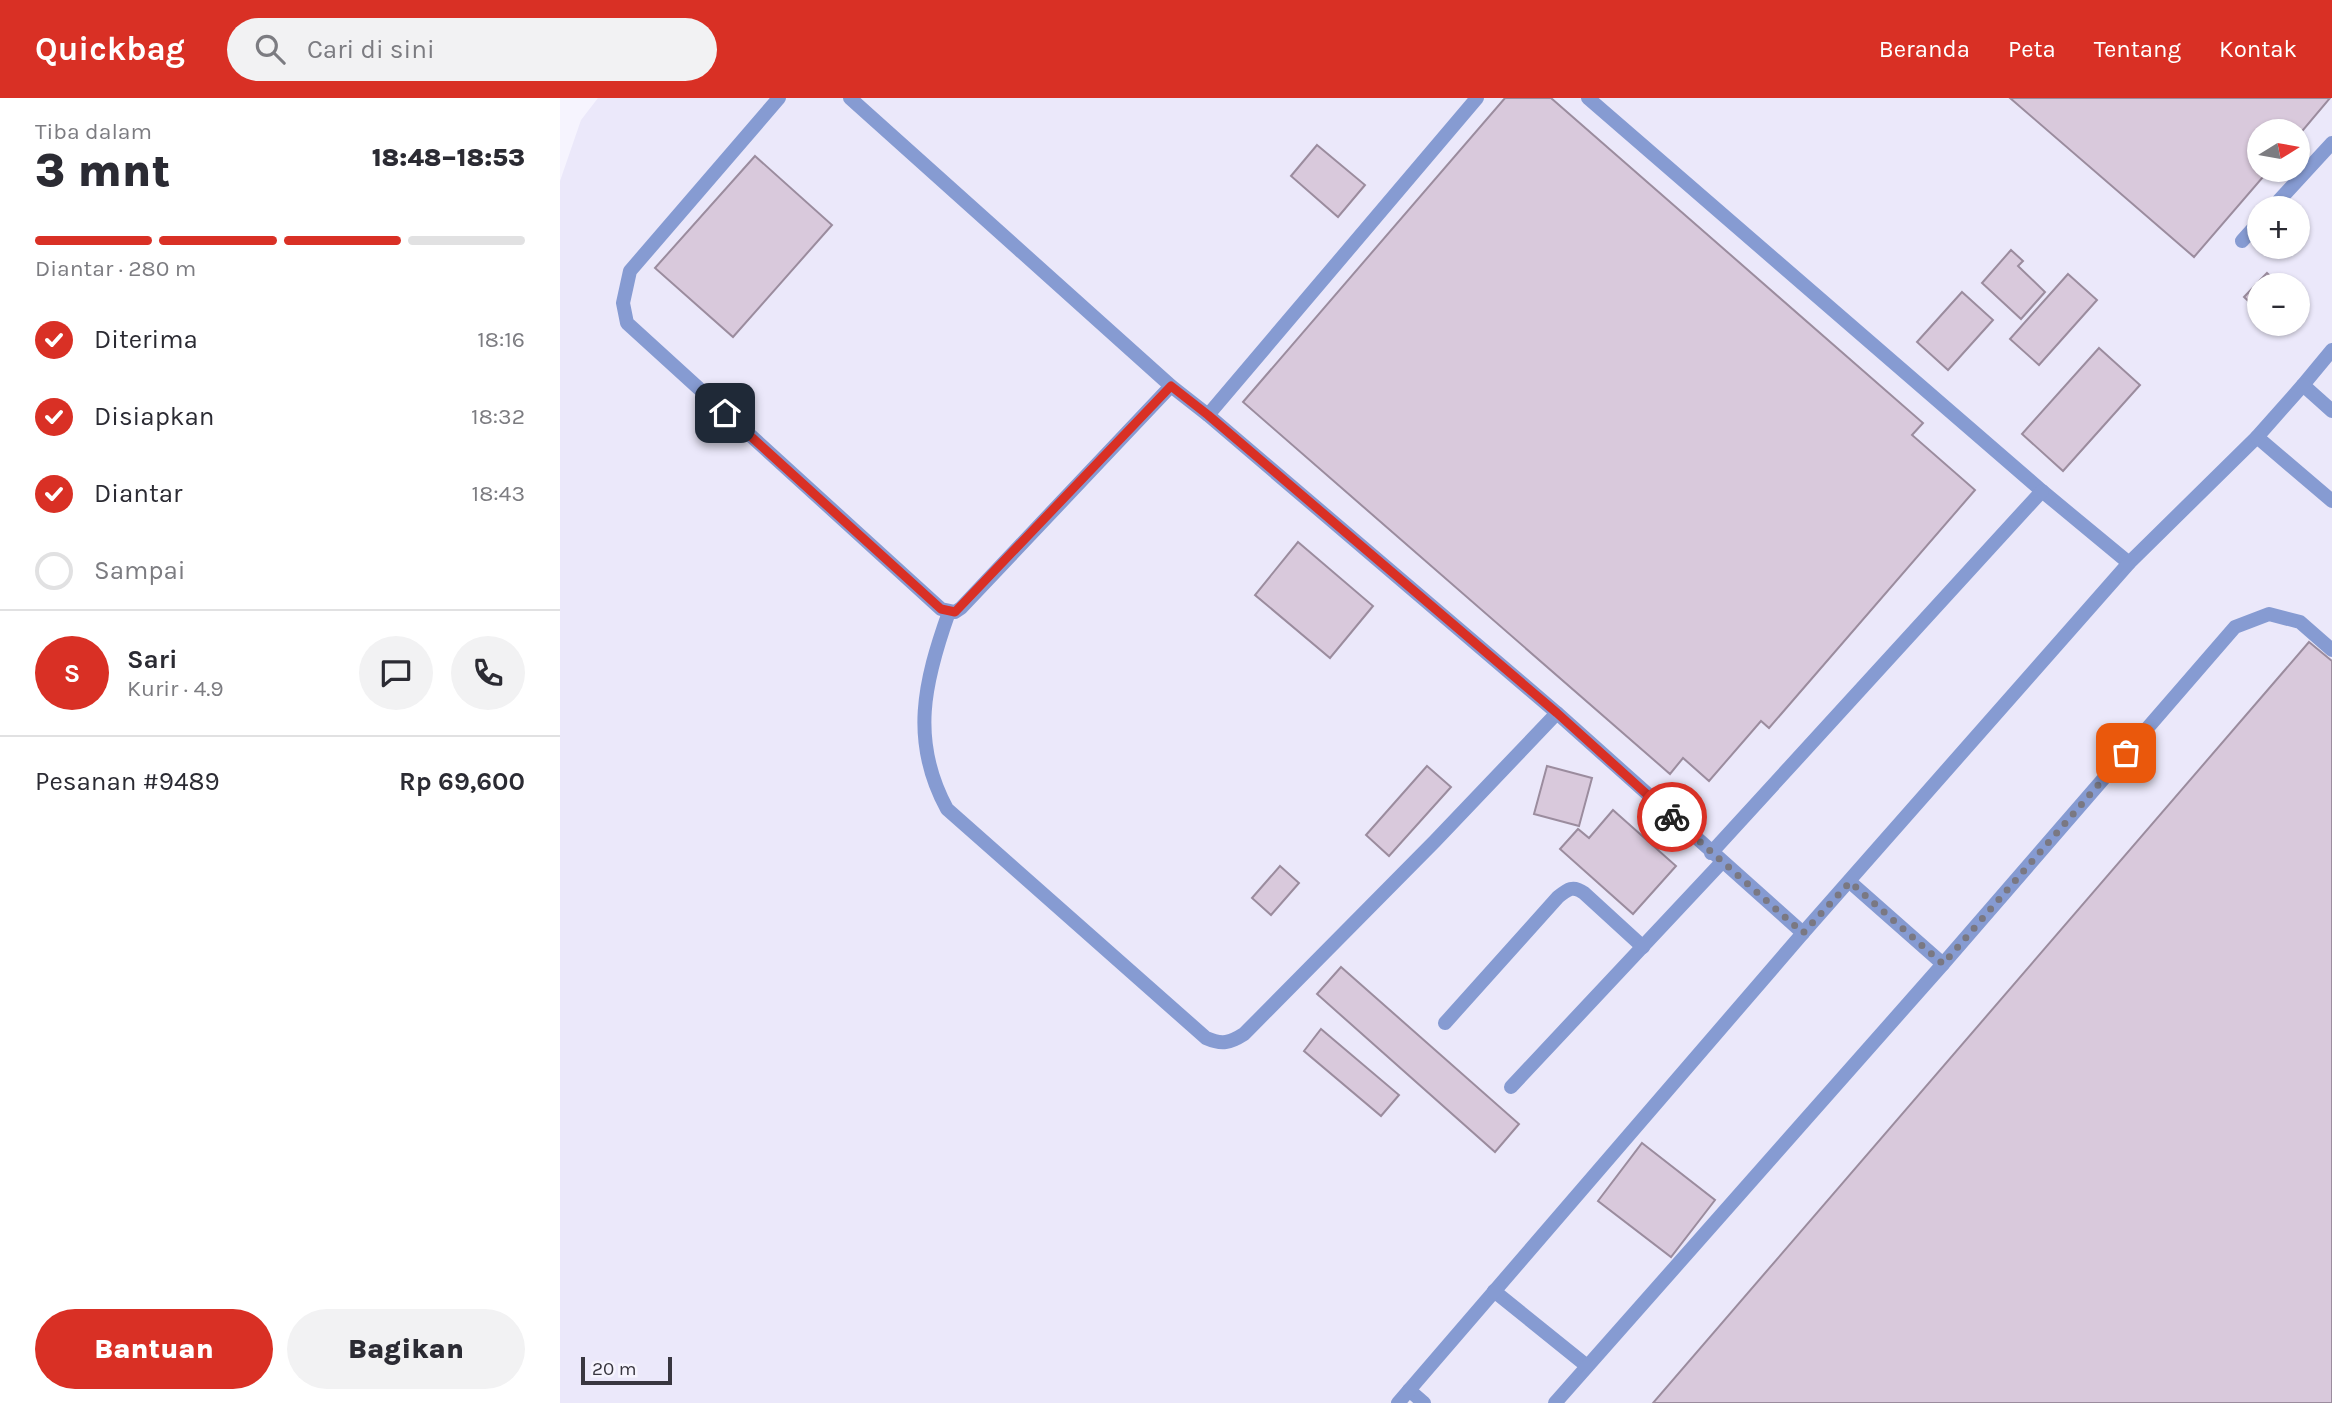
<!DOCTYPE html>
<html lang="id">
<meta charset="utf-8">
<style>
body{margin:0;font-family:Karla,sans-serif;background:#f2f2f3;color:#2b2b33;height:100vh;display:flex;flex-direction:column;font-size:26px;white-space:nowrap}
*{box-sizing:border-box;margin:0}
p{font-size:23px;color:#7c7c81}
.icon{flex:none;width:38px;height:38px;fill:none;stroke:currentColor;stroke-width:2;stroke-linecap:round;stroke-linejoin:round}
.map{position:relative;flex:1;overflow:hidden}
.sheet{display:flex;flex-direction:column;background:#fff;width:560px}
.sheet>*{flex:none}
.needle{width:46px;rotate:79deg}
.fabs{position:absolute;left:1687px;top:21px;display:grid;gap:14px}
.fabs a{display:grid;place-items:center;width:63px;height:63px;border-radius:50%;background:#fff;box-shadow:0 2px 5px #0004;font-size:35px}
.scale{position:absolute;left:21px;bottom:18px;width:91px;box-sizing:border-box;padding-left:7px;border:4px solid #38363f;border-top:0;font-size:19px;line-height:24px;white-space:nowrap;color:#38363f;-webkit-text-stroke:5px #f6f4fe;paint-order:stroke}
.pin{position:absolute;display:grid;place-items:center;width:60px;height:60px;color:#fff;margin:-30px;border-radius:14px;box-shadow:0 4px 10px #0006}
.courier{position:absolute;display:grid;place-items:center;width:70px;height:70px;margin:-35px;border:5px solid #d93025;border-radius:50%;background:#fff;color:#222;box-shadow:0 2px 9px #0007}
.head em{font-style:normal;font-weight:800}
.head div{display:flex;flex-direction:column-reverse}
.head{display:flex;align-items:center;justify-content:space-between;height:119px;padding:0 35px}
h1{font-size:46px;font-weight:800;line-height:52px}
.bar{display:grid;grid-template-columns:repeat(4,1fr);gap:10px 7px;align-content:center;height:84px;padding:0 35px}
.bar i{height:9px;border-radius:5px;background:#e1e1e2}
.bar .on{background:#d93025}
.bar p{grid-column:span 4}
.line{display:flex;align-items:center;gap:18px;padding:0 35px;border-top:2px solid #e1e1e2}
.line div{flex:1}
.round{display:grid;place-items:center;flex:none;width:74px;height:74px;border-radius:37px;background:#f2f2f3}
ol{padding:0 35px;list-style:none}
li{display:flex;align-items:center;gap:21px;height:77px}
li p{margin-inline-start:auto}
li .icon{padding:7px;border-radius:50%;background:#d93025;color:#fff;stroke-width:4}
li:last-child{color:#7c7c81}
li i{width:38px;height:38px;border:4px solid #e1e1e2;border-radius:50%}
.cta{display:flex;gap:14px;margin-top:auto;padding:14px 35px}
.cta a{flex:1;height:80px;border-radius:42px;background:#d93025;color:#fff;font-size:28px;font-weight:800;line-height:80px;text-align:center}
.cta a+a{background:#f2f2f3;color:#2b2b33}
header{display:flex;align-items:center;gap:42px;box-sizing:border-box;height:98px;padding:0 35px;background:#d93025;color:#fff}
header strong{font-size:33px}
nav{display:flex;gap:38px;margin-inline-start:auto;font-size:24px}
.search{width:490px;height:63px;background:#f2f2f3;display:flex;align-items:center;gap:18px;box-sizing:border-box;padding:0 24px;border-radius:38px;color:#7c7c81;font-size:26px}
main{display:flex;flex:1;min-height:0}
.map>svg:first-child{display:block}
.built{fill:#ebe8fa;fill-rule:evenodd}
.building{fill:#d9c9dc;stroke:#9b8c9e;stroke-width:2}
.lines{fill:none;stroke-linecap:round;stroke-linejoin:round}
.lane{stroke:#869bd2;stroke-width:14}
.street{stroke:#869bd2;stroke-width:14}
.done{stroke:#7a7882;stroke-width:7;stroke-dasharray:0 12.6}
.route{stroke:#d93025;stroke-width:9}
</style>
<header>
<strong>Quickbag</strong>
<div class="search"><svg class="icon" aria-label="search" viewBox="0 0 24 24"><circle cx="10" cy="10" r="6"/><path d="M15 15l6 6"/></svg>Cari di sini</div>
<nav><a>Beranda</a><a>Peta</a><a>Tentang</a><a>Kontak</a></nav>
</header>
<main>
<section class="sheet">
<div class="head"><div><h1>3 mnt</h1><p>Tiba dalam</p></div><em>18:48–18:53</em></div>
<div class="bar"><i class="on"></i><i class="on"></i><i class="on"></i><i></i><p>Diantar · 280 m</p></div>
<ol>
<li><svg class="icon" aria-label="check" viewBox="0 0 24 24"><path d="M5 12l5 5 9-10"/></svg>Diterima<p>18:16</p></li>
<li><svg class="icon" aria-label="check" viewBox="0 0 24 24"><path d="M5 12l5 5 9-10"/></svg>Disiapkan<p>18:32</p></li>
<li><svg class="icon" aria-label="check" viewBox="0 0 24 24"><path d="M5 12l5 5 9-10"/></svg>Diantar<p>18:43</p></li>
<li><i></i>Sampai</li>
</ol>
<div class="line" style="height:126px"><b class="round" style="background:#d93025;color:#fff">S</b><div><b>Sari</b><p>Kurir · 4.9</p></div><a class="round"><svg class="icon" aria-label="chat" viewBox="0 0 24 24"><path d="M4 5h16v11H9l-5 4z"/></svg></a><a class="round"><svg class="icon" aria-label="phone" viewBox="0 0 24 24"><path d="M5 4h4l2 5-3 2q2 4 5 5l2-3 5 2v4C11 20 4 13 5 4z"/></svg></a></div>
<div class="line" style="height:91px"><div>Pesanan #9489</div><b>Rp 69,600</b></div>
<div class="cta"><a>Bantuan</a><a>Bagikan</a></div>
</section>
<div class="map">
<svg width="1772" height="1305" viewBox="0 0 1772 1305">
<rect width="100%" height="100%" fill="#f6f4fe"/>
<path class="built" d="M38 0H1772V1305H0V83L21 22ZM1699 33H1738V72H1699ZM1699 110H1738V149H1699ZM1699 187H1738V226H1699Z"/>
<g class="building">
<polygon points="945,0 991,0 1363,325 1352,337 1415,392 1209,630 1201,623 1149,683 1123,660 1110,676 683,304"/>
<polygon points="1450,0 1770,0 1738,38 1738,33 1699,33 1699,72 1709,72 1634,159"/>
<polygon points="757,47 805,87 778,119 731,78"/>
<polygon points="195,58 272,127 173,239 95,170"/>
<polygon points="1451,152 1463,163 1458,168 1485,194 1461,221 1422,185"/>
<polygon points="1707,175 1720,187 1699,187 1699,213 1684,199"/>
<polygon points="1508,176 1537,202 1479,267 1450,241"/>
<polygon points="1402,194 1433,222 1388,272 1357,244"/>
<polygon points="1539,250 1580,287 1503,373 1462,336"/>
<polygon points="738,444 813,508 770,560 695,497"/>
<polygon points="1749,544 1772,563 1772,1305 1093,1305"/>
<polygon points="867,668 891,689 829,758 806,737"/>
<polygon points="987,668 1032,680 1019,728 974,716"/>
<polygon points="1053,712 1116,768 1073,816 1000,751 1018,731 1029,740"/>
<polygon points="720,768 739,785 711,817 692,800"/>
<polygon points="781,869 959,1026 935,1054 757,896"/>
<polygon points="761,931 839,997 821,1018 744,953"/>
<polygon points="1082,1045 1155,1102 1111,1159 1038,1103"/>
</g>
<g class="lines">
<g class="lane">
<polyline points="219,0 70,173 63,205 67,225 381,511 395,514 401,510 611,288"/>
<polyline points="290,0 611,288 648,317 997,615 1243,835"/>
<polyline points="1028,0 1482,393 1569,465"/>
<polyline points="1712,110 1772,45"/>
<polyline points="1682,143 1699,124"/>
<polyline points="1743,287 1772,252"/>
<polyline points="648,317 917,0"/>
<path d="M389 514C364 584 350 643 387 711L646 940C662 947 670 945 684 936L875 743 997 615"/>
<polyline points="1151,755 1482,393"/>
<polyline points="1290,784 1383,866"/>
<path d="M885 925 998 799C1008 791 1013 787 1024 795L1083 849"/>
<polyline points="951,989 1162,764"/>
<polyline points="934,1193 1027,1268"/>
<polyline points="849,1292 864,1305"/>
<polyline points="838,1305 1243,835 1569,465 1697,339"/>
<polyline points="995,1305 1383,866 1675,529 1709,516 1740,524 1772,552"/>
</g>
<polyline class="street" points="1772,313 1743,287 1697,339 1772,403"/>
</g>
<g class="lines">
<polyline class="done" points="1112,719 1243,835 1290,784 1383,866 1566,655"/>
<polyline class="route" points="165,315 381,511 395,514 611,288 648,317 997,615 1112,719"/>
</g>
</svg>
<div class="fabs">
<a><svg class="needle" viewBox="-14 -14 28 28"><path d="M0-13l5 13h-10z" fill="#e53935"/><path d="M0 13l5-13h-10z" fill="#7c7c81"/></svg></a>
<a>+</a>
<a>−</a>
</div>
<div class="scale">20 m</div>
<div class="pin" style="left:1566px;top:655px;background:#ea580c"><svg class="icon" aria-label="bag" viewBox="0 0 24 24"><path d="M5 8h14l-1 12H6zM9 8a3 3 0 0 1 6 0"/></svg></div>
<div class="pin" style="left:165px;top:315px;background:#1f2937"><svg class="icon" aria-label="home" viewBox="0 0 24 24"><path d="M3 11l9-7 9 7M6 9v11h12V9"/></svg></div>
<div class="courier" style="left:1112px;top:719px"><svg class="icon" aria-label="bike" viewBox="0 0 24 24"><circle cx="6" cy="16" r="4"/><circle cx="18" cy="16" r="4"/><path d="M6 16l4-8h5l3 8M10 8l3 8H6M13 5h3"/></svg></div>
</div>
</main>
